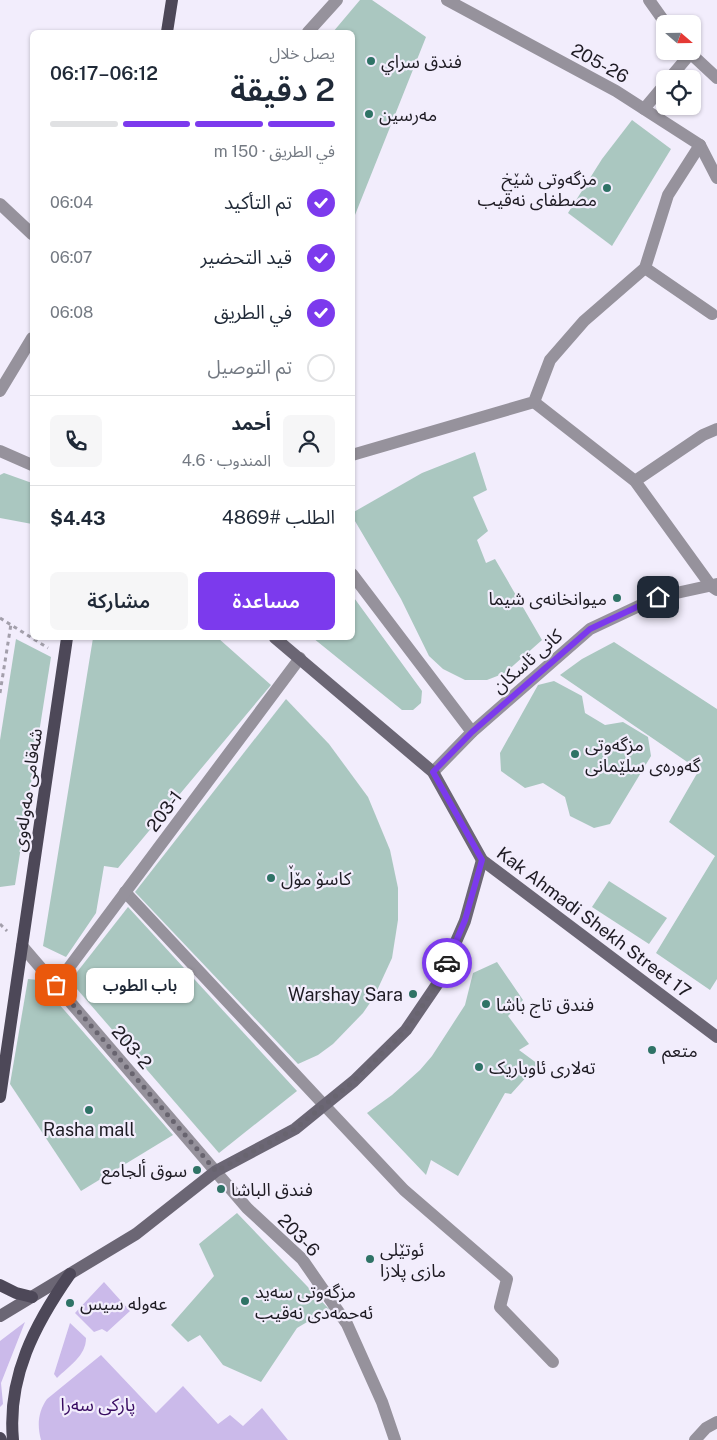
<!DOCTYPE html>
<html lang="ar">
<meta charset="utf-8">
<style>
body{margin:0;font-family:"Public Sans","Noto Sans Arabic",sans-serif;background:#f6f6f7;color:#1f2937;direction:rtl;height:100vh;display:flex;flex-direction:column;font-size:19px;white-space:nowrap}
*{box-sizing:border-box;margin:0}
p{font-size:16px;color:#747a83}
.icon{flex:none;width:28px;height:28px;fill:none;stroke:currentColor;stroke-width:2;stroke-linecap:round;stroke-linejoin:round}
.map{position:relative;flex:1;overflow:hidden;direction:ltr}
.side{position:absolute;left:30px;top:30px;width:325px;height:610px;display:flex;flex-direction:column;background:#fff;border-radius:8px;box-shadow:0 1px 4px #0004;direction:rtl}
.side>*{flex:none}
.needle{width:32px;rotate:110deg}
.controls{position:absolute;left:656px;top:15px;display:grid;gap:10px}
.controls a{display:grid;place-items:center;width:45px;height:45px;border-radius:8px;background:#fff;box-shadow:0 1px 4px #0004;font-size:25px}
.pin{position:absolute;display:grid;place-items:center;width:42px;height:42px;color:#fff;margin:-21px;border-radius:10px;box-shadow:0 2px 8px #0006}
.courier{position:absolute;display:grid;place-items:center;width:50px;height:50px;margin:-25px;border:4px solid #7c3aed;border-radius:50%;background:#fff;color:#222;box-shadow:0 1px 6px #0007}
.bubble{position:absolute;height:35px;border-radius:8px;background:#fff;box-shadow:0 1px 4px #0004;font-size:16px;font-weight:600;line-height:35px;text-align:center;direction:rtl}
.overview em{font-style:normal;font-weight:600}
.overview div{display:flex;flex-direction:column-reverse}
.overview{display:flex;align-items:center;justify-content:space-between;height:85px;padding:0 20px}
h1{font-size:32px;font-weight:600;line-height:38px}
.bar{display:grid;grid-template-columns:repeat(4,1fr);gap:8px 5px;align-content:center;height:60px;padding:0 20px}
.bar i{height:6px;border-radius:4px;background:#e0e1e3}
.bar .active{background:#7c3aed}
.bar p{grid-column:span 4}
.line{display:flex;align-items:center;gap:12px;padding:0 20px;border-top:1px solid #e0e1e3}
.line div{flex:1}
.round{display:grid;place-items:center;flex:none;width:52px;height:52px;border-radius:8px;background:#f6f6f7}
ol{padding:0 20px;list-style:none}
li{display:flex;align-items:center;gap:15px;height:55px}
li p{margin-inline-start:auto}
li .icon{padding:5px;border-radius:50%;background:#7c3aed;color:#fff;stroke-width:4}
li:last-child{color:#747a83}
li i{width:28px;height:28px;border:2px solid #e0e1e3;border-radius:50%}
.cta{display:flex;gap:10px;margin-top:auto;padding:10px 20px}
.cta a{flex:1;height:58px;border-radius:8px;background:#7c3aed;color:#fff;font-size:20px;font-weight:600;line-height:58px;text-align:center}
.cta a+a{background:#f6f6f7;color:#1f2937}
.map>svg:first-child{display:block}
.green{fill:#cbbaea}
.building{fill:#aac7c0}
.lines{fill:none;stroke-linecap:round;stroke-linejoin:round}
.path{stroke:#a39fab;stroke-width:3;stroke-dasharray:4 4;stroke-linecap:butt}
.service{stroke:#96929c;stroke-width:12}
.pedestrian{stroke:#96929c;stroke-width:12}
.minor{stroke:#96929c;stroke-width:12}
.tertiary{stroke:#96929c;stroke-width:12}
.secondary{stroke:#6b6674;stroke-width:12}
.primary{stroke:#4d4858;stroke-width:12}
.done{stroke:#68646f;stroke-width:5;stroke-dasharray:0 9}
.route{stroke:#7c3aed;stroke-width:6}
.poi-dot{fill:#2f7366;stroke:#f2edfc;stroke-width:2}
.labels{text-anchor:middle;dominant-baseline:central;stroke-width:4.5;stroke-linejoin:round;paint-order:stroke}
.poi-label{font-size:18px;fill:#1e1b23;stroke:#f2edfc;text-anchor:start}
.street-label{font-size:18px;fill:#1e1b23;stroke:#f2edfc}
.park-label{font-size:18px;fill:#370a60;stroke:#f2edfc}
</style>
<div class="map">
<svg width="717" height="1440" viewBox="0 0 717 1440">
<rect width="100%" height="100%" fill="#f2edfc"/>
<g class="green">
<polygon points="104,1282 130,1311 107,1332 102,1329 94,1332 75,1313"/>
<polygon points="25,1322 1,1383 3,1404 0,1407 0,1341"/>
<path d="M70 1323 86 1338C86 1356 69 1366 57 1378L54 1374Z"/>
<path d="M101 1355 156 1413 183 1386 218 1424 230 1415 243 1426 262 1408 288 1440H41C37 1425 38 1412 47 1399Z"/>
</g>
<g class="building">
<polygon points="360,0 372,0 426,37 353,220 352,32 333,32"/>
<polygon points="632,120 671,149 612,246 568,213 602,159"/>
<polygon points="475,452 487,490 473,497 488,531 477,540 486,563 495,559 542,640 505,673 487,680 465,680 443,669 429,656 401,599 352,516 352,513 422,473"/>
<polygon points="4,473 32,483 32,524 0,518 0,475"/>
<polygon points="352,595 422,691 421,703 413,710 402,710 313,638 352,638"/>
<polygon points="93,638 218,638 271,685 118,868 104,866 96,913 66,957 43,946"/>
<polygon points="16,639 51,657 15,885 0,887 0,740"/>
<polygon points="614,642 717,709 717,979 710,990 656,953 715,856 669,822 699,770 560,675 582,659"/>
<polygon points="554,681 582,696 585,713 605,725 623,722 648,737 651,756 610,824 594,828 570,816 565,797 543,783 525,788 501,771 500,753 538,685"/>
<polygon points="286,699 329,744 368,797 390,850 398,888 398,920 392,958 374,997 363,1013 333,1044 318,1055 298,1064 135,892"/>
<polygon points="609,881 667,918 649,944 592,907"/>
<polygon points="128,907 297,1091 219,1153 70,981"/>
<polygon points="497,962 523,1000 508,1016 529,1044 519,1050 538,1064 511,1094 505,1093 458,1176 431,1160 426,1175 367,1113 392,1095 420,1070 432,1056 465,1005 473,973"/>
<polygon points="28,979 38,980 173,1135 81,1191 10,1084"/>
<polygon points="237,1213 329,1309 297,1328 261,1382 223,1365 200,1335 188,1342 171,1325 214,1276 199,1244"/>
</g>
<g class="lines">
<g class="path">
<polyline points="0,618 48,648"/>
<polyline points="0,693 11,624"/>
<polyline points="0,924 7,931"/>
</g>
<g class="service">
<polyline points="645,268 712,314"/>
<polyline points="635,481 703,435 717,429"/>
</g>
<polyline class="pedestrian" points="125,892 325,1106"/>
<g class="minor">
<polyline points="447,0 616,91 700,145 717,178"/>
<polyline points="649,0 666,24"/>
<polyline points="308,32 337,0"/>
<polyline points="688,51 717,78"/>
<polyline points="669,79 690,54"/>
<polyline points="644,109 665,84"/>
<polyline points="0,391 32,338"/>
<polyline points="534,402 635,481 711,586 717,590"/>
<polyline points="0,451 32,465"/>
<polyline points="352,455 534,402 550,360 584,321 645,268 668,195 700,145"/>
<polyline points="22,946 247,1208 302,1259 347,1324 382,1402 395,1440"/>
<polyline points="56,985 300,658"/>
<polyline points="325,1106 404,1190 507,1279 500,1307 553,1362"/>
<polyline points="695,1440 706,1428 717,1422"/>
</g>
<g class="tertiary">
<polyline points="0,204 32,234"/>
<polyline points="352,574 472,732"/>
<polyline points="433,772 472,732 590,629 658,597 717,584"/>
</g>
<g class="secondary">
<polyline points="275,638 433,772 482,860 717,1037"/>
<polyline points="0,1316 136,1234 216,1171 295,1129 354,1081 406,1030 438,983 465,921 482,860"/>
</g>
<g class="primary">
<polyline points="167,32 172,0"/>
<polyline points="0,1097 67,638"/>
<polyline points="0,1285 16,1293 32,1297"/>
<polyline points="0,1438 1,1440"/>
<path d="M13 1440C7 1377 35 1324 70 1274"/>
</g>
</g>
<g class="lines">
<polyline class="done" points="56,985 216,1171 295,1129 354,1081 406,1030 438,983 447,963"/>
<polyline class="route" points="447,963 465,920 482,860 433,772 472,732 590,629 658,597"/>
</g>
<g class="poi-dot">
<circle cx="371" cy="61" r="5"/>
<circle cx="369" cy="114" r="5"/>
<circle cx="607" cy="188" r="5"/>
<circle cx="617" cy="598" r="5"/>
<circle cx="575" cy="754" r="5"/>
<circle cx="271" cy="878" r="5"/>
<circle cx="413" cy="994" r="5"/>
<circle cx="486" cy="1004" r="5"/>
<circle cx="652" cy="1050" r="5"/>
<circle cx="479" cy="1067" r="5"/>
<circle cx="89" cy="1110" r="5"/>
<circle cx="197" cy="1170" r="5"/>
<circle cx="221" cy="1189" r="5"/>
<circle cx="370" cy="1259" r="5"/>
<circle cx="245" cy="1301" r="5"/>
<circle cx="70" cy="1303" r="5"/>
</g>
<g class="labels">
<g class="poi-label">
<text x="381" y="61">فندق سراي</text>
<text x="379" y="114">مەرسین</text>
<text x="597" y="178" text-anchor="end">مزگە‌وتی شێخ<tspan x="597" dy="21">مصطفای نە‌قیب</tspan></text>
<text x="607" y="598" text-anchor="end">میوانخانەی شیما</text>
<text x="585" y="744">مزگەوتی<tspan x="585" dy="21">گەورەی سلێمانی</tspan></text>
<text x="281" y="878">کاسۆ مۆڵ</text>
<text x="403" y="994" text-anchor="end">Warshay Sara</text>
<text x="496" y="1004">فندق تاج باشا</text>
<text x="662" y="1050">متعم</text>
<text x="489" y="1067">تەلاری ئاوباریک</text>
<text x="89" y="1129" text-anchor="middle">Rasha mall</text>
<text x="187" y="1170" text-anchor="end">سوق ألجامع</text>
<text x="231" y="1189">فندق الباشا</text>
<text x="380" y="1249">ئوتێلی<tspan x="380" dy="21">مازی پلازا</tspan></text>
<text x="255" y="1291">مزگەوتی سەید<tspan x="255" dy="21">ئەحمەدی نەقیب</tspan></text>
<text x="80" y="1303">عەولە سیس</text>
</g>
<g class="street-label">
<text transform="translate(600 63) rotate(29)">205-26</text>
<text transform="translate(527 661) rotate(-41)">کانی ئاسکان</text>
<text transform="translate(27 790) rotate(-82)">شەقامی مەولەوی</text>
<text transform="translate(164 811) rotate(-53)">203-1</text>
<text transform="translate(594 922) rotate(37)">Kak Ahmadi Shekh Street 17</text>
<text transform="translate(132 1047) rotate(49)">203-2</text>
<text transform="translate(299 1235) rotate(46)">203-6</text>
</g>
<g class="park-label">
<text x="98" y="1404">پارکی سەرا</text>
</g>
</g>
</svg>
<div class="controls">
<a><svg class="needle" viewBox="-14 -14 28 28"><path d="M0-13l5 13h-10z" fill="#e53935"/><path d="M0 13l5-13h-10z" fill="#747a83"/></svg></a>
<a><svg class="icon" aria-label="locate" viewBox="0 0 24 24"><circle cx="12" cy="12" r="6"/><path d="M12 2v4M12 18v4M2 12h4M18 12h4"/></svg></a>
</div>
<div class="pin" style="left:56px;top:985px;background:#ea580c"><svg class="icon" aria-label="bag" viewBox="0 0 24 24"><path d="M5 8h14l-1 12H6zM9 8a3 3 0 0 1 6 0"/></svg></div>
<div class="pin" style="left:658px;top:597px;background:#1f2937"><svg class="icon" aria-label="home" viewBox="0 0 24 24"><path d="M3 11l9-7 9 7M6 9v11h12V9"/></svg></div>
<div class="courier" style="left:447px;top:963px"><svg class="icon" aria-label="car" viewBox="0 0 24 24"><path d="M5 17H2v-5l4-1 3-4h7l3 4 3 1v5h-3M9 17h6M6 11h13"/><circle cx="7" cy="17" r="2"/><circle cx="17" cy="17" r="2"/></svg></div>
<div class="bubble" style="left:86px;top:968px;width:108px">باب الطوب</div>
<section class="side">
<div class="overview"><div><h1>2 دقيقة</h1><p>يصل خلال</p></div><em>06:12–06:17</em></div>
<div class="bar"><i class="active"></i><i class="active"></i><i class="active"></i><i></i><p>في الطريق · 150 m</p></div>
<ol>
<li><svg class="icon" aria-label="check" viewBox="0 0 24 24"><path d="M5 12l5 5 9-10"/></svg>تم التأكيد<p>06:04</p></li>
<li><svg class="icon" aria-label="check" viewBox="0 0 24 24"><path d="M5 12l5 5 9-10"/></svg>قيد التحضير<p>06:07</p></li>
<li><svg class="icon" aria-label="check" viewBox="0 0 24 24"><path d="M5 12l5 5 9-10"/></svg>في الطريق<p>06:08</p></li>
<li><i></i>تم التوصيل</li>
</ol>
<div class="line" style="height:90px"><a class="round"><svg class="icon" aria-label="person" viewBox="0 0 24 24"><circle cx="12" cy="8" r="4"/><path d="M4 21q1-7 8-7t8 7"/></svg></a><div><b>أحمد</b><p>المندوب · 4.6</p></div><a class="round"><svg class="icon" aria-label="phone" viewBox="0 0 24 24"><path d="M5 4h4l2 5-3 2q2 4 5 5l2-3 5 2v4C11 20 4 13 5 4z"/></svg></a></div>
<div class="line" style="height:65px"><div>الطلب #4869</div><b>$4.43</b></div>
<div class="cta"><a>مساعدة</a><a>مشاركة</a></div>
</section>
</div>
